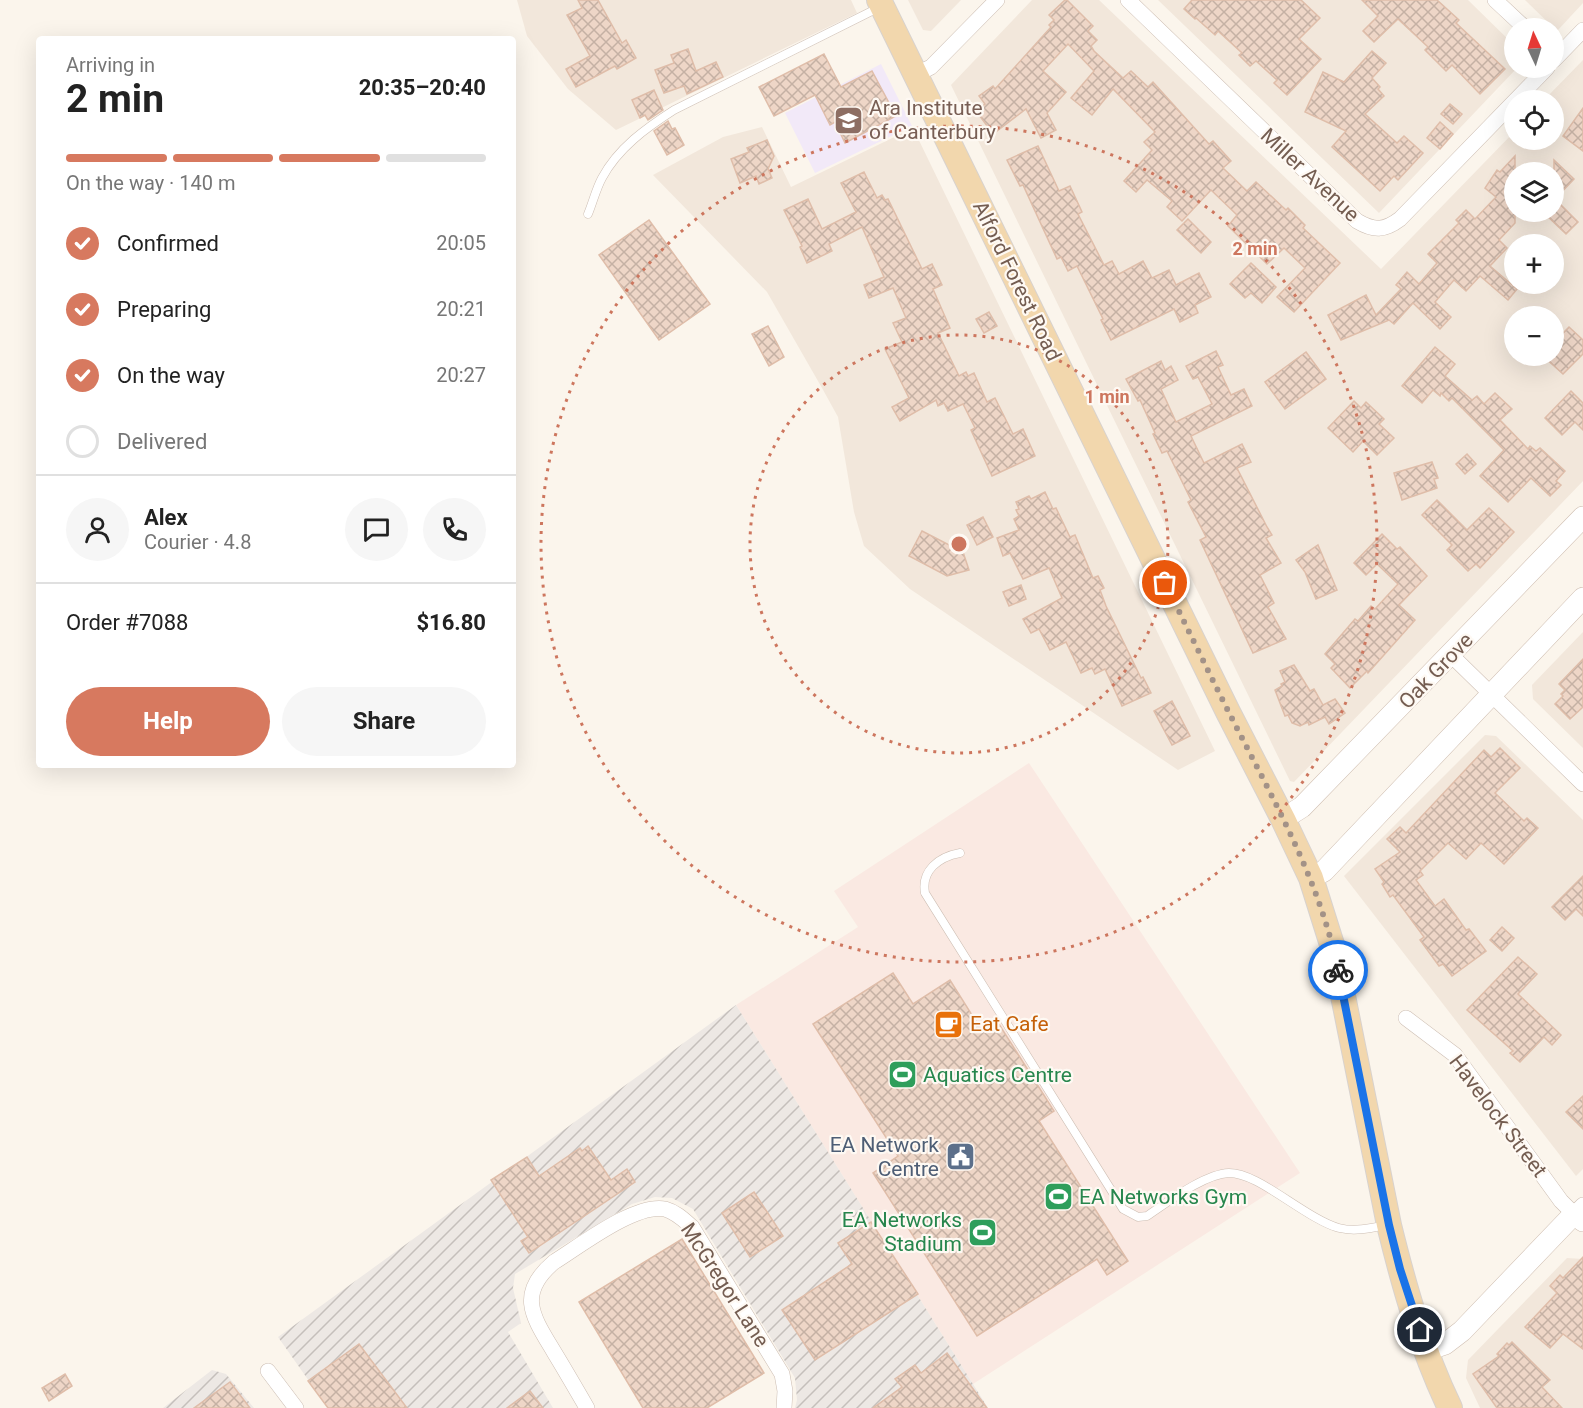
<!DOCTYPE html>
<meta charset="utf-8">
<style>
body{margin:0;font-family:Roboto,sans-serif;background:#f6f6f6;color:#222;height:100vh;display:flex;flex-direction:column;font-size:22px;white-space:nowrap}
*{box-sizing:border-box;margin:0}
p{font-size:20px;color:#767676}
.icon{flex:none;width:33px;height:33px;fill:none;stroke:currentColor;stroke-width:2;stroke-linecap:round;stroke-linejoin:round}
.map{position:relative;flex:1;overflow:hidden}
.side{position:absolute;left:36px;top:36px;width:480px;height:732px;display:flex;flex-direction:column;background:#fff;border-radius:6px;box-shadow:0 6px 24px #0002}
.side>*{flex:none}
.needle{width:39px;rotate:356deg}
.fabs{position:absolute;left:1504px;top:18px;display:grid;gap:12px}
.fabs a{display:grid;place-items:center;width:60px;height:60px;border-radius:50%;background:#fff;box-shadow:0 6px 24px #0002;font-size:30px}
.pin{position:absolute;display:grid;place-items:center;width:51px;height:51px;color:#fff;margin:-26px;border:3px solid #fff;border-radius:50%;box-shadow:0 2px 6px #0007}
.courier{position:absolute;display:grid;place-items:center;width:60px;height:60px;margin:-30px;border:4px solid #1a73e8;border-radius:50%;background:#fff;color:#222;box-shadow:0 2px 8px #0007}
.headline em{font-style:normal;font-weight:700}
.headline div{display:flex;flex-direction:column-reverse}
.headline{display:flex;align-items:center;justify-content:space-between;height:102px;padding:0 30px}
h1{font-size:39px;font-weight:700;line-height:45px}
.bar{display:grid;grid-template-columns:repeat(4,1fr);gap:9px 6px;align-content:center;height:72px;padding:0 30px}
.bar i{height:8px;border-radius:4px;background:#e0e0e0}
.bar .selected{background:#d7795f}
.bar p{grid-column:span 4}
.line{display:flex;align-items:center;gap:15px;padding:0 30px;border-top:2px solid #e0e0e0}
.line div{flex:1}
.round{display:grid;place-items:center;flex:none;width:63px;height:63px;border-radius:32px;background:#f6f6f6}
ol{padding:0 30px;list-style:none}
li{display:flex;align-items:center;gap:18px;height:66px}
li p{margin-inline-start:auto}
li .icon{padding:6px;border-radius:50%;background:#d7795f;color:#fff;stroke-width:4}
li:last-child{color:#767676}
li i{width:33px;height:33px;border:3px solid #e0e0e0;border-radius:50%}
.button{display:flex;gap:12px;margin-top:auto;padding:12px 30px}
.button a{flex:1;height:69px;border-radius:36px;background:#d7795f;color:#fff;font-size:24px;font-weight:700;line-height:69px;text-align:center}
.button a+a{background:#f6f6f6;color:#222}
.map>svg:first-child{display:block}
.residential{fill:#f2e7db;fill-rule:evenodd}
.commercial{fill:#fae9e2}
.industrial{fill:url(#industrial-furrows)}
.education{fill:#f2e9f8}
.building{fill:url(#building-cross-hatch);stroke:#dfbda9;stroke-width:1.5}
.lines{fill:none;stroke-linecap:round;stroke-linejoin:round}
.lane-casing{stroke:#cdbeb3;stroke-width:9}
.street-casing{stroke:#cdbeb3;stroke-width:16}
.secondary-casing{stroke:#cfbeb1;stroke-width:22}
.primary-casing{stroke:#d8d2ce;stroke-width:26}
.lane{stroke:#fff;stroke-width:8}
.street{stroke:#fff;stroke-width:15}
.secondary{stroke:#fff;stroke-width:21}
.primary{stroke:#f2d7ad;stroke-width:24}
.done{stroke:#a39287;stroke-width:6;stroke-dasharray:0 10.8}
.route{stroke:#1a73e8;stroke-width:8}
.ring{fill:none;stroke:#cd765e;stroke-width:3;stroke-dasharray:3 6}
.labels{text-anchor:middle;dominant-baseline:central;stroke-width:4.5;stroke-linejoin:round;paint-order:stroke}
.education-label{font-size:21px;fill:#785e54;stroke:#fef9f3;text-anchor:start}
.street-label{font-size:21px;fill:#745d51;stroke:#fef9f3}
.food-label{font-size:21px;fill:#c56008;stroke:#fef9f3;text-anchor:start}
.leisure-label{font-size:21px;fill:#27864d;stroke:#fef9f3;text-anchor:start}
.service-label{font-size:21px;fill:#4e5e75;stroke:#fef9f3;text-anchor:end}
.centre{fill:#cd765e;stroke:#fef9f3;stroke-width:3}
.ring-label{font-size:18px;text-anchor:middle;font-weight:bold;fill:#cd765e;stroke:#fef9f3;stroke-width:4.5;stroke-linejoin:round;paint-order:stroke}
</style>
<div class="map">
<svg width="1583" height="1408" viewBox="0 0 1583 1408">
<defs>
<pattern id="industrial-furrows" width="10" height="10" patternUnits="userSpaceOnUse" patternTransform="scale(1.5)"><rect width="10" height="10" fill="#ede8e4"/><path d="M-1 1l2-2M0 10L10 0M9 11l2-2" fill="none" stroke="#c5bfbb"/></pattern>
<pattern id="building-cross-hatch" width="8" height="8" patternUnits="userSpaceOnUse" patternTransform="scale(1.5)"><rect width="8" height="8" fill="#eed6c7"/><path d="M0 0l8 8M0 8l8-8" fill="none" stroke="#c5b1a4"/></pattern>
</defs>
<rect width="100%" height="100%" fill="#fbf5ec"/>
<g class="residential">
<polygon points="517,0 851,0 857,13 616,130 568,89 527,36"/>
<polygon points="908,0 961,0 931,31 923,30"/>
<path d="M1032 0H1099L1381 269 1515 131V140H1554V100H1544L1583 60V481L1294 782 1290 781 951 85ZM1515 172H1554V212H1515ZM1515 244H1554V284H1515ZM1515 316H1554V356H1515Z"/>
<polygon points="1158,0 1468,0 1515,46 1515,68 1517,68 1379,213"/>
<polygon points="1525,0 1583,0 1583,3 1557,31"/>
<polygon points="762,127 791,187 913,128 1215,751 1178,770 910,589 864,546 854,512 838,417 822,388 767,292 653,175 723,137"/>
<polygon points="1583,632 1583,748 1533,699 1532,685"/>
<polygon points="1485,735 1496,736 1583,820 1583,1169 1576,1176 1344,876"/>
<polygon points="1567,1258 1583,1259 1583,1408 1480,1408 1466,1378 1468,1360"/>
</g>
<polygon class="commercial" points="1029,763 1300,1173 973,1384 736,1005 858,927 834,891"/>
<g class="industrial">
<polygon points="736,1005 988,1408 795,1408 797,1400 795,1378 693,1209 672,1198 655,1197 632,1204 515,1274 513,1288 521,1323 508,1332 553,1408 328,1408 278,1337"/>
<polygon points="212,1370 226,1374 254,1408 163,1408"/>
</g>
<polygon class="education" points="881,64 912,126 815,173 785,113"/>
<g class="building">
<polygon points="578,0 598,0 622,43 626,40 636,58 617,69 615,66 576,87 566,69 590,56 567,15 582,8"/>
<polygon points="1065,0 1067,0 1093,26 1088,31 1097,40 1091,46 1094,51 1123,78 1131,71 1148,87 1153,82 1209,144 1213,141 1231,161 1223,168 1247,191 1256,182 1286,210 1288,208 1305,225 1303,228 1340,263 1294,312 1277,297 1305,268 1284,248 1267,264 1228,226 1237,215 1211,190 1182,221 1167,207 1172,201 1147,180 1136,192 1124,181 1152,150 1144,142 1155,132 1113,89 1092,115 1071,98 1094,71 1068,44 1043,71 1066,92 1047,113 1056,130 1041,138 1026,109 993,134 976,111 985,104 979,96 993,86 995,89 1051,27 1049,25 1054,20 1049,15"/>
<polygon points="1192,0 1301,0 1320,18 1299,39 1321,59 1287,95 1274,83 1277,80 1256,61 1250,66 1239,55 1242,53 1218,31 1215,35 1196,18 1195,19 1184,9"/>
<polygon points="1362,0 1437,0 1459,20 1456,23 1505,69 1480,94 1452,65 1446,71 1425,50 1428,47 1398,19 1374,42 1363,31 1378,16"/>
<polygon points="688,49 696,71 716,62 723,77 687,94 684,86 664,93 655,70 674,63 671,55"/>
<polygon points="1372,51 1386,63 1372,78 1380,87 1378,89 1384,96 1365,114 1397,143 1404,136 1423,153 1398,180 1394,176 1380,191 1332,147 1346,131 1305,112 1323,72 1344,82"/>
<polygon points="824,54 841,87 872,71 896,116 845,143 835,122 830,125 815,95 774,116 759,87"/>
<polygon points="654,90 663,110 648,120 645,115 640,118 632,100"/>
<polygon points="1450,104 1462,114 1453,124 1441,114"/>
<polygon points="1583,108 1583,151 1563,136"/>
<polygon points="668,121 672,129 675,128 684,145 667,155 654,131"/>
<polygon points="1440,122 1453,134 1440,149 1427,138"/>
<polygon points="767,140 774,156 768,169 772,178 759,184 756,176 740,183 731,159 749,152 747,148"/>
<polygon points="1038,146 1059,191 1070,186 1082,212 1078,214 1104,265 1112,261 1119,274 1143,261 1152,278 1169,270 1176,285 1199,273 1211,297 1195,305 1198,313 1180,322 1174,309 1111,340 1101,320 1103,319 1077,266 1068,271 1061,257 1057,259 1023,185 1020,186 1007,160"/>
<polygon points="1515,156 1515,223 1499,240 1507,248 1490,266 1517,289 1508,300 1480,276 1466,291 1454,280 1435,302 1451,317 1440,329 1413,303 1394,324 1389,320 1341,340 1328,315 1366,295 1376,315 1401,289 1396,285 1407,272 1419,284 1437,263 1428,254 1459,223 1456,220 1466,210 1475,219 1496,197 1485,188 1497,170 1500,172"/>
<polygon points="1554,160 1574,179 1555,199 1578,222 1566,234 1543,212 1554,212"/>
<polygon points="864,172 877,198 882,195 885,200 888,199 922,269 932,264 942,285 933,289 950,328 938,333 959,376 966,372 968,376 974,373 987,402 995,398 1013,434 1023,429 1035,456 992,476 971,430 975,428 963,404 948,411 944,403 938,406 936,400 900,421 892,407 909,398 885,349 902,342 893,323 906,318 893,288 869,298 864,285 884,277 862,227 829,244 832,251 807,263 800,247 802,246 784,210 808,199 822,229 856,212 841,183"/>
<polygon points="1188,219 1211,242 1201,253 1177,230"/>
<polygon points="649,220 710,304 659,340 599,255"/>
<polygon points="1251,263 1276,287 1262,303 1251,293 1245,298 1230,284"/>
<polygon points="989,312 997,326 984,333 976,319"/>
<polygon points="768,326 784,357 769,366 752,334"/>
<polygon points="1569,327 1583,340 1583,354 1563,374 1543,356 1554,356 1554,342"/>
<polygon points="1435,347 1455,364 1445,376 1472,400 1477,396 1484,404 1495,393 1512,409 1500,420 1528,449 1530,446 1536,451 1540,448 1565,471 1556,481 1561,485 1550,496 1531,478 1508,502 1480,476 1504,450 1452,398 1449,401 1441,393 1440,396 1433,390 1422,403 1402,386"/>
<polygon points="1216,351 1223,365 1218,367 1231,395 1244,389 1252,406 1191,436 1204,463 1242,444 1251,462 1237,468 1267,527 1272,535 1266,538 1281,563 1260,575 1274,603 1268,607 1286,639 1253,653 1200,540 1206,537 1188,502 1191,500 1167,451 1162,453 1153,434 1155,433 1140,400 1138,401 1126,379 1161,361 1165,370 1171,366 1178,380 1161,389 1176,422 1212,404 1198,377 1193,379 1186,366"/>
<polygon points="1306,352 1326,379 1285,409 1265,382"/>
<polygon points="1571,391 1583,403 1583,430 1575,422 1562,435 1545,418"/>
<polygon points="1354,401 1361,408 1366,402 1384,419 1379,424 1394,438 1377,455 1363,441 1353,452 1328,428"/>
<polygon points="1467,454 1476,464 1465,474 1456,464"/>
<polygon points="1432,462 1438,478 1434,479 1437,488 1402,500 1394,473"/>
<polygon points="1045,492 1053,509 1056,508 1070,537 1075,535 1093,578 1098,576 1104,588 1100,590 1106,606 1141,678 1143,677 1151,693 1122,706 1105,669 1095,674 1092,668 1081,673 1066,642 1050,650 1039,629 1031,633 1023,619 1062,598 1049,568 1023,579 1010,553 1003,556 997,538 1019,530 1014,519 1019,516 1016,510 1019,509 1016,502 1029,496 1031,499"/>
<polygon points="1437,500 1467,530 1489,508 1514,532 1480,568 1476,564 1468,571 1447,550 1452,545 1422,515"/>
<polygon points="983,517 993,537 977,545 967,525"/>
<polygon points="922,531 951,546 960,543 969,570 947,576 909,556"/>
<polygon points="1382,534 1397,549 1400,547 1427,576 1399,605 1415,620 1368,673 1367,671 1350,688 1331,668 1335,664 1325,654 1355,619 1358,621 1371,606 1375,609 1398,584 1377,564 1366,575 1354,563"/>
<polygon points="1318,545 1337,590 1316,599 1305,572 1296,560"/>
<polygon points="1021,585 1026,599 1009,606 1003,592"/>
<polygon points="1583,659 1583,707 1570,719 1555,704 1563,696 1561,694 1565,690 1559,684"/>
<polygon points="1294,665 1310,691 1314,689 1323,705 1335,699 1345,713 1329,724 1325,717 1309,725 1308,722 1300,726 1292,723 1288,715 1285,716 1275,690 1282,686 1281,684 1285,682 1280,671"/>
<polygon points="1172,701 1190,736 1172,745 1154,711"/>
<polygon points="1500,748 1520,768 1495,793 1524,821 1527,818 1538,828 1504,864 1481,843 1466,859 1448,843 1420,871 1423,875 1416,880 1435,906 1444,899 1466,930 1469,929 1486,951 1452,976 1443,964 1439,966 1420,940 1424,937 1393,895 1390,897 1382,884 1384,882 1375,869 1400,852 1387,839 1400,827 1406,833 1484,750 1491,757"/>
<polygon points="1583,876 1583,916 1576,909 1565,920 1552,907"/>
<polygon points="1502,927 1514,938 1502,951 1490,940"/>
<polygon points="1518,957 1537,974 1518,994 1561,1035 1552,1045 1544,1037 1520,1062 1510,1053 1513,1051 1467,1010"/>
<polygon points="893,973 913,1004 950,980 982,1031 997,1021 1054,1111 1039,1121 1128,1261 1107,1275 1097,1259 977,1336 873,1173 898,1156 813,1024"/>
<polygon points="1583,1096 1583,1129 1566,1112"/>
<polygon points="588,1146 611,1180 627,1169 635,1182 529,1253 521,1241 528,1237 491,1180 527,1157 539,1176 580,1148 582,1151"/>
<polygon points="754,1192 783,1236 750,1257 722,1213"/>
<polygon points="871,1222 918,1294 815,1360 782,1310 852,1264 838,1243"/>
<polygon points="682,1239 764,1373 707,1408 643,1408 579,1302"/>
<polygon points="1583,1257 1583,1349 1563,1334 1550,1348 1525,1327 1557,1293 1550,1286 1560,1275 1563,1278"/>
<polygon points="1512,1342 1550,1380 1542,1387 1562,1408 1497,1408 1473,1374 1499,1356 1497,1354 1507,1343 1509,1345"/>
<polygon points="359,1344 407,1408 328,1408 308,1381"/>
<polygon points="947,1353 987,1408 873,1408 902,1387 895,1379 915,1365 921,1373"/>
<polygon points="65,1374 72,1386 49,1401 42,1388"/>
<polygon points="230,1382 250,1408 194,1408"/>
<polygon points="530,1391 543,1408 507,1408"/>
</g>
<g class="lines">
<defs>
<g id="lane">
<path d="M588 214C593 202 596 189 602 178 618 148 646 128 674 110L878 8"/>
<path d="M960 853C938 857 921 871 925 893L1123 1209 1138 1217 1147 1216C1168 1202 1204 1174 1229 1173 1239 1173 1248 1177 1256 1181 1280 1193 1316 1222 1339 1228 1355 1232 1372 1228 1387 1225"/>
</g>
<g id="street">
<path d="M1128 0 1357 221C1374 231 1384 231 1400 219L1547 68"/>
<polyline points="1495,0 1525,28"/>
<polyline points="1554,60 1583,30"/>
<polyline points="917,74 931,67 997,0"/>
<polyline points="1451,655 1583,784"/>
<polyline points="1406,1018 1455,1055 1561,1201 1574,1214 1583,1205"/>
<polyline points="268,1371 296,1408"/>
<path d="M587 1408C576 1389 565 1370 554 1352 533 1317 516 1294 554 1262 580 1246 635 1203 665 1209 676 1212 684 1220 692 1227L782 1374 785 1391 784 1408"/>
</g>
<g id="secondary">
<polyline points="1283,819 1302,807 1583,517"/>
<polyline points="1311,878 1324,871 1583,598"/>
<polyline points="1427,1350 1445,1344 1462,1331 1574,1214 1583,1221"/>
</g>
<path id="primary" d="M879 0 1228 712 1283 819 1311 878 1334 951 1389 1225C1404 1286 1422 1350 1450 1408"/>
</defs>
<use href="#lane" class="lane-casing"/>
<use href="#street" class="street-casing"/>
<use href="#secondary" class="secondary-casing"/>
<use href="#primary" class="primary-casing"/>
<use href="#lane" class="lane"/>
<use href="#street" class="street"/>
<use href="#secondary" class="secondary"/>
<use href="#primary" class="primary"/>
</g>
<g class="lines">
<path class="done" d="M1165 583C1190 633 1214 684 1240 734 1279 810 1321 886 1338 970"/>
<polyline class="route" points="1338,970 1389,1225 1400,1269 1420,1330"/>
</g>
<g class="ring">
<circle cx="959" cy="544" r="209"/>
<circle cx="959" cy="544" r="418"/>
</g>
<defs>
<symbol id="university-square" viewBox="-11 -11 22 22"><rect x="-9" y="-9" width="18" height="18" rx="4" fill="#8d6e63" stroke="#fef9f3"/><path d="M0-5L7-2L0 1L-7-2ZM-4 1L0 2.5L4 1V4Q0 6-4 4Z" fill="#fff"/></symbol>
<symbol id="cafe-square" viewBox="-11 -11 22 22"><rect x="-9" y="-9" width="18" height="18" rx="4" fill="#e8710a" stroke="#fef9f3"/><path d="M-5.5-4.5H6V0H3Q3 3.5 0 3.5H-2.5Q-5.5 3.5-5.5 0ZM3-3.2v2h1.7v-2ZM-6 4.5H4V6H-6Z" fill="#fff"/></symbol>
<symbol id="stadium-square" viewBox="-11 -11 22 22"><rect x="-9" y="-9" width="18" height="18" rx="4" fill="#2e9e5b" stroke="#fef9f3"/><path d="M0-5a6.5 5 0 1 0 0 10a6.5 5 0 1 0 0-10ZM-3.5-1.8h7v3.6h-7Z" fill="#fff"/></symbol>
<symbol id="civic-square" viewBox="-11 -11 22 22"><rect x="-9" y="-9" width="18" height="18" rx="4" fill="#5c6f8a" stroke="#fef9f3"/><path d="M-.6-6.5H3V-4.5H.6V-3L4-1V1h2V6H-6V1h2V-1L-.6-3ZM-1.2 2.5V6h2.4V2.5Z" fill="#fff"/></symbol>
</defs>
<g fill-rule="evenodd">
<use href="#university-square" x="832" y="104" width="33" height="33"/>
<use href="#cafe-square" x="932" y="1008" width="33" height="33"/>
<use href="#stadium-square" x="886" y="1058" width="33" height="33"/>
<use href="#civic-square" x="944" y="1140" width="33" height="33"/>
<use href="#stadium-square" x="1042" y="1180" width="33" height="33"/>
<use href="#stadium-square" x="966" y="1216" width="33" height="33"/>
</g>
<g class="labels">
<g class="education-label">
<text x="869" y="108">Ara Institute<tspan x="869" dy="24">of Canterbury</tspan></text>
</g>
<g class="street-label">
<text transform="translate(1310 175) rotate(43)">Miller Avenue</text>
<text transform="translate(1017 281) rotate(64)">Alford Forest Road</text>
<text transform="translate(1436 671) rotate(-46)">Oak Grove</text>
<text transform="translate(1498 1116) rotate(53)">Havelock Street</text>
<text transform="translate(725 1285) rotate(57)">McGregor Lane</text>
</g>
<g class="food-label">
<text x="970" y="1024">Eat Cafe</text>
</g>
<g class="leisure-label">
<text x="923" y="1075">Aquatics Centre</text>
<text x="1079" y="1197">EA Networks Gym</text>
<text x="962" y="1220" text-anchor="end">EA Networks<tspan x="962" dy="24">Stadium</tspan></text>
</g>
<g class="service-label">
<text x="939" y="1145">EA Network<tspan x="939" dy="24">Centre</tspan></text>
</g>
</g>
<circle cx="959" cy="544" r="9" class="centre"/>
<g class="ring-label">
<text x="1255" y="255">2 min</text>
<text x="1107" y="403">1 min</text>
</g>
</svg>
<div class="fabs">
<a><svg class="needle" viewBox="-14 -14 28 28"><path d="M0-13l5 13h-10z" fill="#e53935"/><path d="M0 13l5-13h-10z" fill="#767676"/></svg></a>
<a><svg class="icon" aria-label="locate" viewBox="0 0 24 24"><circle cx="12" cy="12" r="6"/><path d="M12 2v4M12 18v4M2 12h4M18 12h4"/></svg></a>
<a><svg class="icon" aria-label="layers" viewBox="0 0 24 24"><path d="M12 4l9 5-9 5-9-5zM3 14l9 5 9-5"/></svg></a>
<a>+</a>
<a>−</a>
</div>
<div class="pin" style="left:1165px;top:583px;background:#ea580c"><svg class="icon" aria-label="bag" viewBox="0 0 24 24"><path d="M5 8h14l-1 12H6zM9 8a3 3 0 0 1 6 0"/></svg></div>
<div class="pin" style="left:1420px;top:1330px;background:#1f2937"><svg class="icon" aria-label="home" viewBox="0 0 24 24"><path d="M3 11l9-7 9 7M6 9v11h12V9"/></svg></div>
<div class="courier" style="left:1338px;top:970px"><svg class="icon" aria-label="bike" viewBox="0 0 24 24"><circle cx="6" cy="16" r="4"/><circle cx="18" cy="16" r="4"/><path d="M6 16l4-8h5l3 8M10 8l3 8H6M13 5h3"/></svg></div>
<section class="side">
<div class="headline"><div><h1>2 min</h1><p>Arriving in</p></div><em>20:35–20:40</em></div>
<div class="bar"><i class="selected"></i><i class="selected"></i><i class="selected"></i><i></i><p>On the way · 140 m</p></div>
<ol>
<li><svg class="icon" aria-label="check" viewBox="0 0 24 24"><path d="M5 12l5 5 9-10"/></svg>Confirmed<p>20:05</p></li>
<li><svg class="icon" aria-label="check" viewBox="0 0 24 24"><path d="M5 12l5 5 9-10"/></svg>Preparing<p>20:21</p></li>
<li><svg class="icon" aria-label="check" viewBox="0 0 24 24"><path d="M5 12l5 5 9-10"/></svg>On the way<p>20:27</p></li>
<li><i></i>Delivered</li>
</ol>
<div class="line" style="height:108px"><a class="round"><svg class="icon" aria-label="person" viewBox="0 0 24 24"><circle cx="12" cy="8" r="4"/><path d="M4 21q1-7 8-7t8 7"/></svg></a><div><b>Alex</b><p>Courier · 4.8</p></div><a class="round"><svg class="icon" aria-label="chat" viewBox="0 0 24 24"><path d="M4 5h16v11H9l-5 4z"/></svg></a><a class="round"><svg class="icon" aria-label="phone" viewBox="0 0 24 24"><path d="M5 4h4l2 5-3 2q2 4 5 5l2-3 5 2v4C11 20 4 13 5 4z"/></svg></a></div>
<div class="line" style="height:78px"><div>Order #7088</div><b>$16.80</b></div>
<div class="button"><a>Help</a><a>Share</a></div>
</section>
</div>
